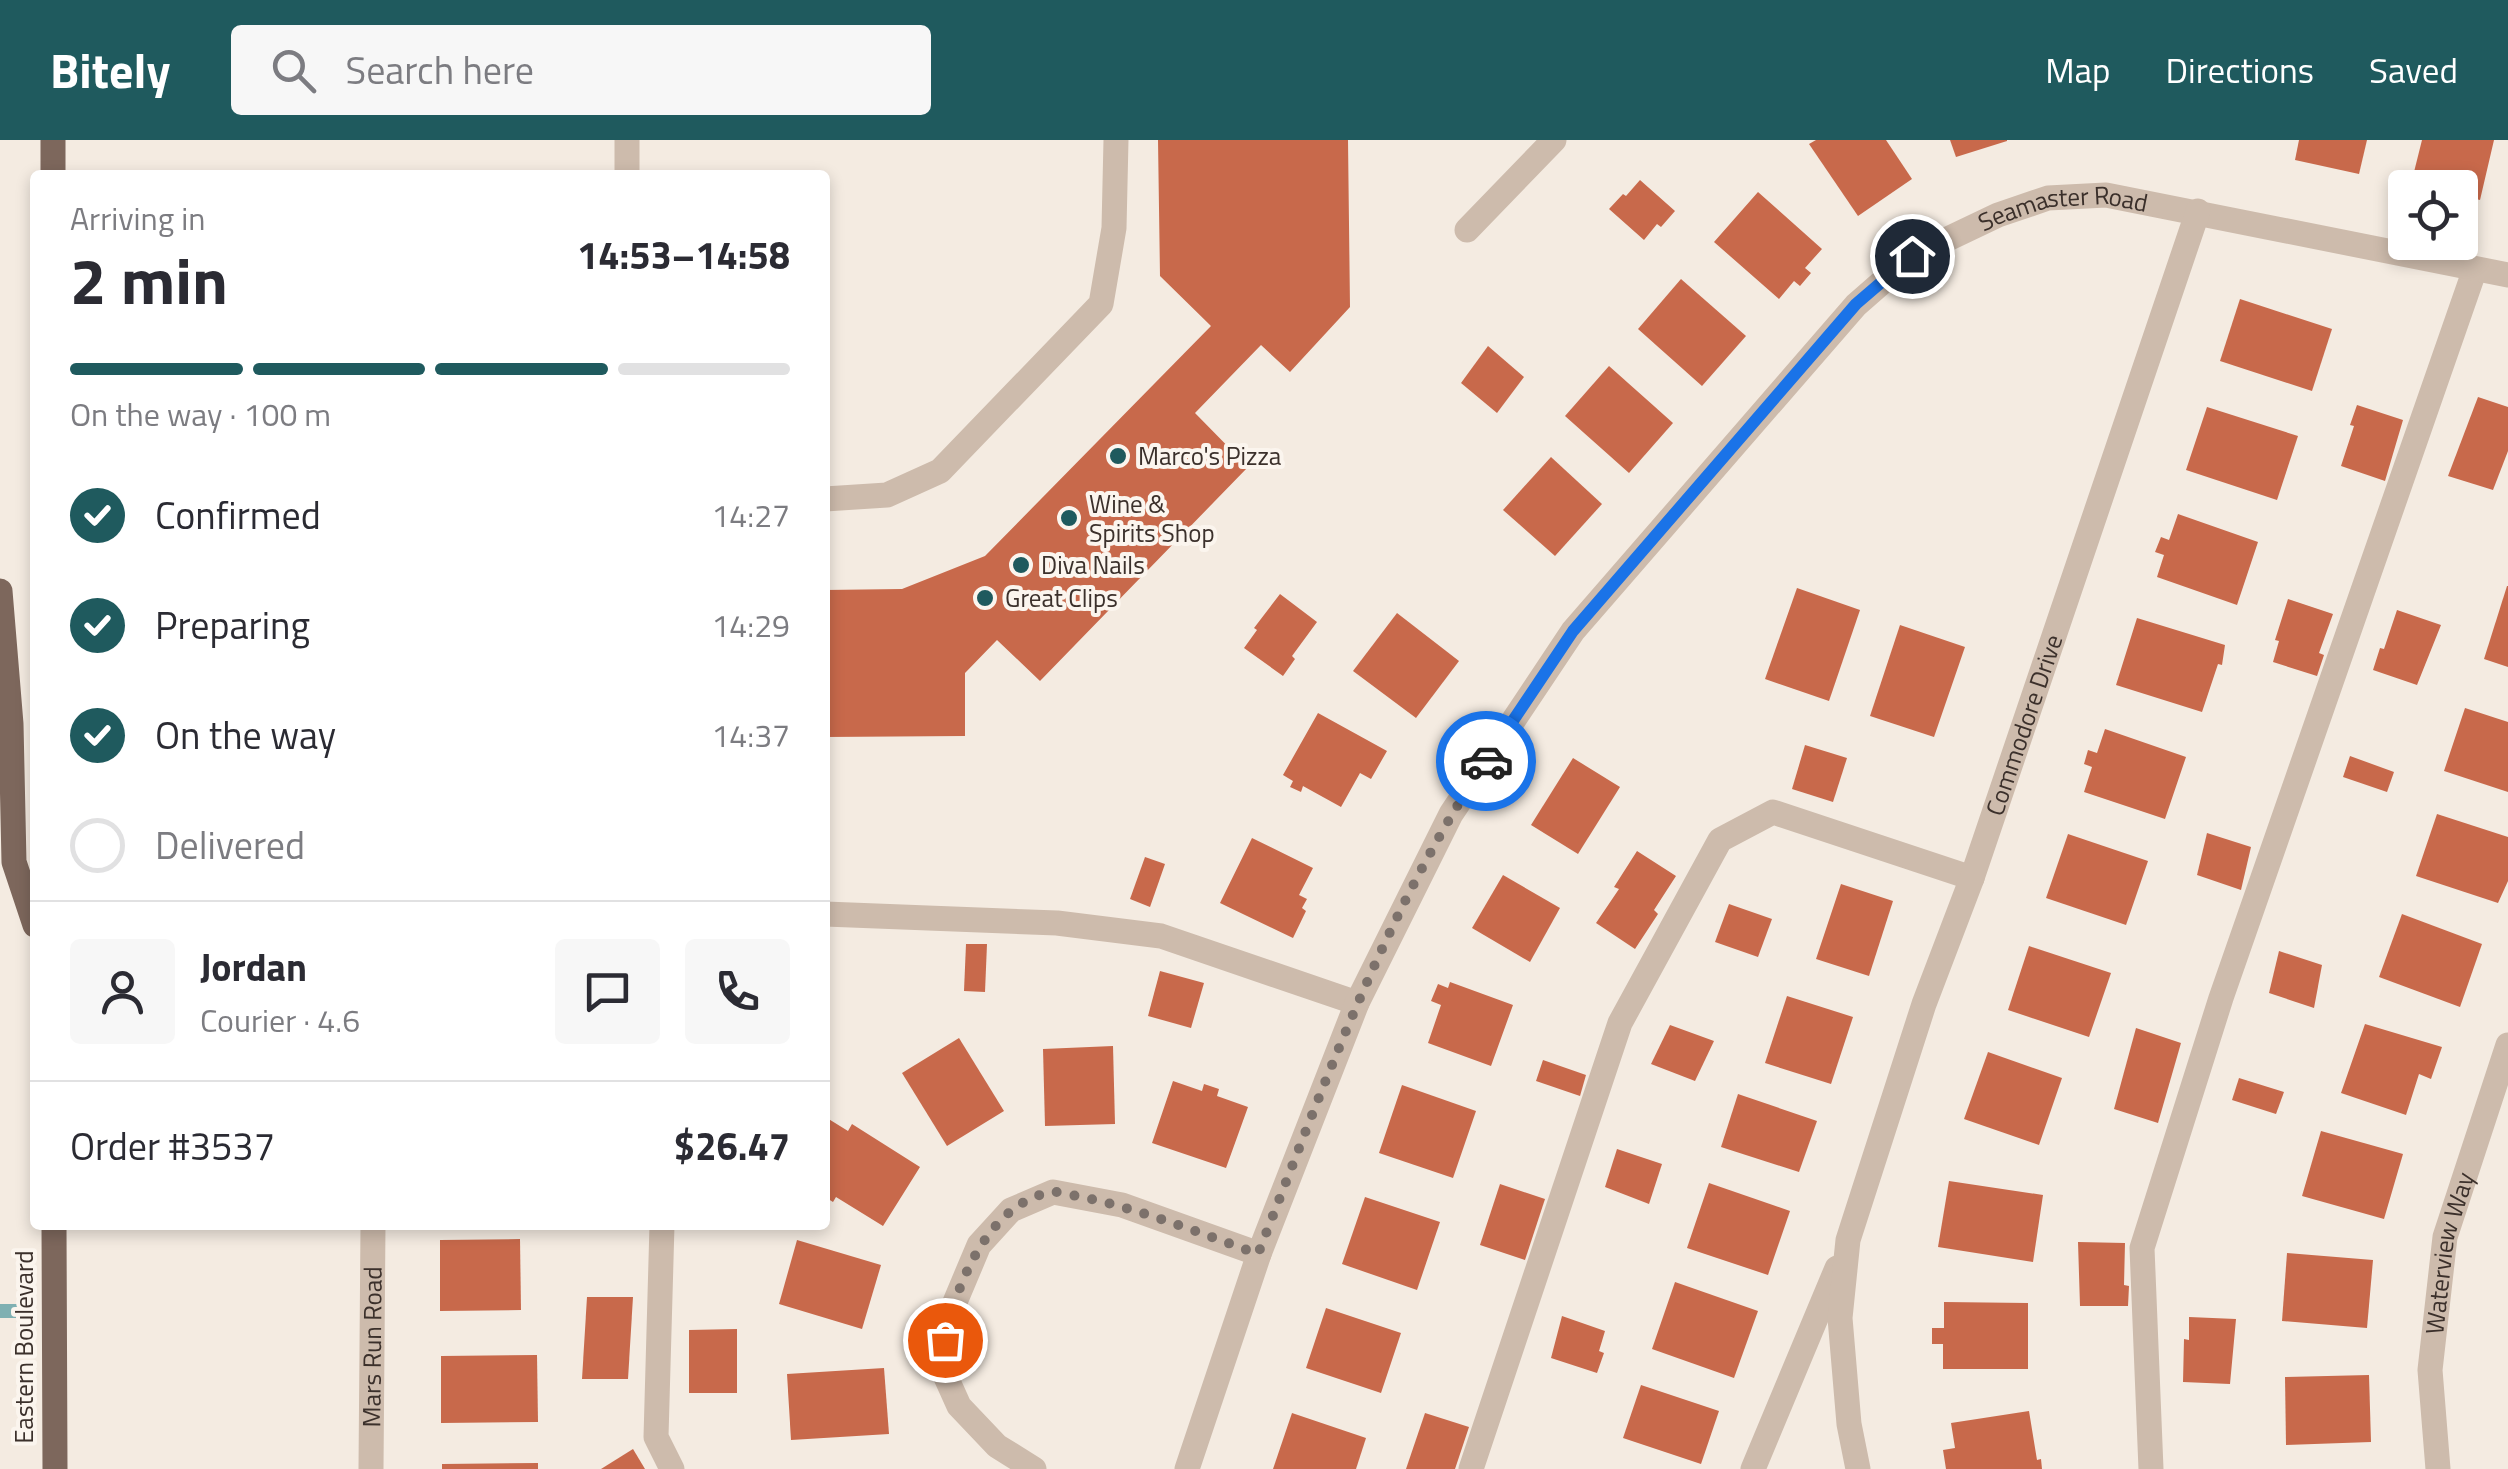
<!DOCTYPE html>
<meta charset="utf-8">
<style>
body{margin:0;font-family:"Titillium Web",sans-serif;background:#f7f7f7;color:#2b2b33;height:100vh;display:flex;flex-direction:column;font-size:38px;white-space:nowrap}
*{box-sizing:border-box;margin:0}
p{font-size:32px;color:#7c7c81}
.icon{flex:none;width:55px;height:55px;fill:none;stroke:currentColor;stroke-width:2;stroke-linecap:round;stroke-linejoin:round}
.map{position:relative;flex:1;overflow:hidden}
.details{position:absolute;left:30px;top:30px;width:800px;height:1060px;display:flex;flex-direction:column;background:#fff;border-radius:10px;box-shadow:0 5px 15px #0003}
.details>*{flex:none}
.fabs{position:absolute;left:2388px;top:30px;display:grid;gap:20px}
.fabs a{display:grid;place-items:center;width:90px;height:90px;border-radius:10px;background:#fff;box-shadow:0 5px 15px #0003;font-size:50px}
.pin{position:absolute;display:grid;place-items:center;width:85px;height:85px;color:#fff;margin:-42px;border:5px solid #fff;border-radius:50%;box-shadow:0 2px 10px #0007}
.courier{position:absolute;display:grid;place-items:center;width:100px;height:100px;margin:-50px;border:8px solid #1a73e8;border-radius:50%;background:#fff;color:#222;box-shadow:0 2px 12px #0007}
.overview em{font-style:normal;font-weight:700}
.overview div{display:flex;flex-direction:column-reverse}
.overview{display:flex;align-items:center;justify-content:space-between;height:170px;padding:0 40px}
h1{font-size:65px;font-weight:700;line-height:75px}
.bar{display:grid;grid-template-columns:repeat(4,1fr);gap:15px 10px;align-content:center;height:120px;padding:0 40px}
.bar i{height:12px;border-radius:8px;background:#e1e1e2}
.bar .selected{background:#1f5a5e}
.bar p{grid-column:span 4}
.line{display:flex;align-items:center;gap:25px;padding:0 40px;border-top:2px solid #e1e1e2}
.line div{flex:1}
.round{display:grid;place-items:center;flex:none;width:105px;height:105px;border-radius:10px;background:#f7f7f7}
ol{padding:0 40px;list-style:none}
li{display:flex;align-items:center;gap:30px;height:110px}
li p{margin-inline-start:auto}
li .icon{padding:10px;border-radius:50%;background:#1f5a5e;color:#fff;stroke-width:4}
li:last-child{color:#7c7c81}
li i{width:55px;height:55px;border:5px solid #e1e1e2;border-radius:50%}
header{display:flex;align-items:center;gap:60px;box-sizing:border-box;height:140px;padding:0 50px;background:#1f5a5e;color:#fff}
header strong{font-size:48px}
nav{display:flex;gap:55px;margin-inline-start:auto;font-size:35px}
.search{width:700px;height:90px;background:#f7f7f7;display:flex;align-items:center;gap:25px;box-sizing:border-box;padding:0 35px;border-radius:10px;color:#7c7c81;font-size:38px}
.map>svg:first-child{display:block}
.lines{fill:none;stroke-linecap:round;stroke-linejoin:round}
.stream{stroke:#7fb0b2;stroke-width:14}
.building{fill:#c8694b}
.lane{stroke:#cdbbac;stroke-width:25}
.street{stroke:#cdbbac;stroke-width:25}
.primary{stroke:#7d675c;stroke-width:25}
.done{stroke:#7c716b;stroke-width:10;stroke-dasharray:0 18}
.route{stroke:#1a73e8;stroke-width:12}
.poi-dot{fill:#1f5a5e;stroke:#fbf5ee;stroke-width:4}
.labels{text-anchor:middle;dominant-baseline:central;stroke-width:8;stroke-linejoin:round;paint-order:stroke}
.street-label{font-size:25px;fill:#3b302b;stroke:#fbf5ee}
.poi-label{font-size:25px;fill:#3b302b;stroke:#fbf5ee;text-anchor:start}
</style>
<header>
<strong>Bitely</strong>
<div class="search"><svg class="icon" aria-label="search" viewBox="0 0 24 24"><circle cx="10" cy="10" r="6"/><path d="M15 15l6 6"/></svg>Search here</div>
<nav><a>Map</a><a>Directions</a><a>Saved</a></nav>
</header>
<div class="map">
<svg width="2508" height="1329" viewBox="0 0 2508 1329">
<rect width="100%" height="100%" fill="#f4ebe1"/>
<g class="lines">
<polyline class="stream" points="0,1171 19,1171"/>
</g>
<g class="building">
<polygon points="1158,0 1348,0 1350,167 1290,232 1261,205 1195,273 1248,327 1040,541 997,500 965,533 965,596 825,597 825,450 902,449 985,416 1211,186 1160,136"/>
<polygon points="1816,0 1886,0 1912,39 1858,76 1809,4"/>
<polygon points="1950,0 2007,0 2007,1 1956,17"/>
<polygon points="2299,0 2367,0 2359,34 2295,20"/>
<polygon points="2422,0 2494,0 2480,60 2460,55 2460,48 2411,44"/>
<polygon points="1640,40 1675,71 1661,87 1657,84 1644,100 1609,69 1623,54 1626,56"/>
<polygon points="1758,52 1822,109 1805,128 1811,133 1800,146 1794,141 1779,159 1714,102"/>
<polygon points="1681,139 1746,196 1702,246 1638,189"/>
<polygon points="2240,159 2332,189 2312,251 2220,221"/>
<polygon points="1488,206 1524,237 1497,273 1461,243"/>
<polygon points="1609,226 1673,283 1629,333 1565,276"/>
<polygon points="2478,257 2508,267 2508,311 2493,350 2448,336"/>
<polygon points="2357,265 2403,280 2385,341 2341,326 2354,286 2350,285"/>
<polygon points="2207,267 2298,296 2277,360 2186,330"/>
<polygon points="1551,317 1602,364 1555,416 1503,370"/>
<polygon points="2178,374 2258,402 2237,465 2157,437 2164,415 2155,412 2161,397 2169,400"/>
<polygon points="2507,446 2508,446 2508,527 2484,519"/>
<polygon points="1797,448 1860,470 1829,561 1765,539"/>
<polygon points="1280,454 1317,482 1292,516 1295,519 1283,536 1244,508 1257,490 1254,488"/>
<polygon points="2288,459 2333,474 2319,513 2324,515 2317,536 2273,522 2279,501 2275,500"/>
<polygon points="2397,470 2441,485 2417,545 2373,530 2380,508 2384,509"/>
<polygon points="1397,473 1459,521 1416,578 1353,531"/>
<polygon points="2137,478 2225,505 2222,525 2218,524 2202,572 2116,545"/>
<polygon points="1900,485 1965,507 1934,597 1870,576"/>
<polygon points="2465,568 2508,582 2508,652 2444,631"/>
<polygon points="1318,573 1387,611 1371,639 1360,633 1341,667 1303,646 1301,652 1290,647 1293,641 1283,635"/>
<polygon points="2105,589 2186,617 2165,679 2084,652 2092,627 2084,624 2088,610 2097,613"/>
<polygon points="1805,605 1847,618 1833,662 1792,649"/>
<polygon points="2350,616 2394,632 2387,652 2343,637"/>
<polygon points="1573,618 1620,647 1578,714 1531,685"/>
<polygon points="2437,674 2508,697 2508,741 2498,763 2416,736"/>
<polygon points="2207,693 2251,707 2241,750 2197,735"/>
<polygon points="2068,694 2148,721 2126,785 2046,758"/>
<polygon points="1252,698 1313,728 1299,755 1307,759 1302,768 1306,771 1293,798 1220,763"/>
<polygon points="1637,711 1676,736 1654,770 1658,774 1635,809 1596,783 1619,749 1614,747"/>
<polygon points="1145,717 1165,724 1150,767 1130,759"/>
<polygon points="1503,735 1560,768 1530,822 1472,788"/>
<polygon points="1841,744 1893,761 1869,836 1816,819"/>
<polygon points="1729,764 1772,779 1758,817 1715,802"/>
<polygon points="2402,774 2482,804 2460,867 2379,837"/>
<polygon points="966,804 987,804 985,852 964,851"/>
<polygon points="2029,806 2111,833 2089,897 2008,870"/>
<polygon points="2279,811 2322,825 2314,868 2269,853"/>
<polygon points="1160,831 1204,843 1191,888 1148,876"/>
<polygon points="1450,842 1513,865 1491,926 1428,903 1441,865 1431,861 1438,844 1448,848"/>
<polygon points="1787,856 1853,877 1831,944 1765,923"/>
<polygon points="2365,884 2442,907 2431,939 2419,934 2406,975 2341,953"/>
<polygon points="1670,885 1714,901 1695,941 1651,924"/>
<polygon points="2136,888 2181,903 2158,983 2114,969"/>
<polygon points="959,898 1004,971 947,1006 902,933"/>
<polygon points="1113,906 1115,984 1045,986 1043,909"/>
<polygon points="1988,912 2062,938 2039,1005 1964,979"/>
<polygon points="1543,920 1586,935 1580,956 1536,941"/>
<polygon points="2239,938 2284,952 2276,974 2232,960"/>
<polygon points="1173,941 1202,951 1204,944 1219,949 1217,956 1248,967 1226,1028 1152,1003"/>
<polygon points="1402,945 1476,971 1453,1038 1379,1013"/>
<polygon points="1738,954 1817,981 1799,1032 1721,1007"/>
<polygon points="827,978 848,991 852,984 920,1027 883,1086 836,1057 833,1062 825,1057 828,1053 825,1051"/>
<polygon points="2321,991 2403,1014 2384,1079 2302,1056"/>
<polygon points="1617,1009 1662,1024 1649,1064 1605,1047"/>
<polygon points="1949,1041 2043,1055 2033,1122 1938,1107"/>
<polygon points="1709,1043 1790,1071 1768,1135 1687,1108"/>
<polygon points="1500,1044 1545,1059 1525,1120 1480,1105"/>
<polygon points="1365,1057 1440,1082 1417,1150 1342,1124"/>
<polygon points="520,1099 521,1170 440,1171 440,1100"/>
<polygon points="797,1100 881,1125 862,1189 779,1164"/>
<polygon points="2078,1102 2125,1103 2124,1145 2129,1146 2128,1166 2080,1166"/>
<polygon points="2287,1113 2373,1120 2367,1188 2282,1181"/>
<polygon points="1675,1142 1758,1171 1734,1238 1652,1209"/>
<polygon points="587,1157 633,1157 628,1239 582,1239"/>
<polygon points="1944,1162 2028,1163 2028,1229 1943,1229 1943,1204 1932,1204 1932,1188 1944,1188"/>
<polygon points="1326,1168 1401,1193 1381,1253 1306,1228"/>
<polygon points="1562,1176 1605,1191 1599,1211 1604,1213 1597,1233 1551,1218"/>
<polygon points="2189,1177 2236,1179 2230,1244 2183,1242 2184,1199 2189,1200"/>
<polygon points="737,1189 737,1253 689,1253 689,1190"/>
<polygon points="537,1215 538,1282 441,1283 441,1216"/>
<polygon points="884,1228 889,1294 791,1300 787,1234"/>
<polygon points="2369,1235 2371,1302 2286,1305 2285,1237"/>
<polygon points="1641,1245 1719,1271 1701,1324 1623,1298"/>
<polygon points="2029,1271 2037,1320 2041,1319 2042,1329 1946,1329 1943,1310 1955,1308 1951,1283"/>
<polygon points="1292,1273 1366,1298 1356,1329 1273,1329"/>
<polygon points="1425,1273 1469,1287 1455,1329 1406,1329"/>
<polygon points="633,1309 645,1329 601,1329"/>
<polygon points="538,1323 538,1329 442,1329 442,1324"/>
</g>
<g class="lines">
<g class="lane">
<polyline points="627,35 627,0"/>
<polyline points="1467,90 1554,0"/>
<polyline points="825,359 887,355 940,331 1101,164 1114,88 1116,0"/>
<polyline points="825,774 1057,783 1161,796 1357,863"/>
<polyline points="662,1085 656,1297 672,1329"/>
<polyline points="1471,1329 1620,883 1720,700 1773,672 1972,738"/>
<polyline points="2151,1329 2142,1108 2221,858 2475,129"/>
</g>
<g class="street">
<path id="s1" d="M371 1329 373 1085"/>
<polyline points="1034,1329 997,1306 959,1266 941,1226 950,1174 979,1105 1011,1070 1053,1052 1122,1065 1259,1114"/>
<path id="s2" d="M1187 1329 1259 1114 1357 863 1451 674 1573 491 1856 165 1912 116 1998 75 2048 58 2106 55 2508 135"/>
<polyline points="1753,1329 1837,1128"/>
<path id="s3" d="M1858 1329 1849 1284 1840 1178 1848 1100 1924 864 1972 738 2198 71"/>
<path id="s4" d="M2438 1329 2430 1230 2445 1097 2508 905"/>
</g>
<g class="primary">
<polyline points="53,0 53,35"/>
<polyline points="0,451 11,584 14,722 35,785"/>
<polyline points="54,1085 55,1329"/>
</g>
</g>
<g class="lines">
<path class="done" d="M945 1200C955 1146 989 1062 1052 1052 1060 1051 1073 1056 1082 1057 1143 1070 1200 1093 1258 1114 1324 946 1385 771 1486 621"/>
<polyline class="route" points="1486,621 1573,491 1856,164 1912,116"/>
</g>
<g class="poi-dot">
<circle cx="1118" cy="316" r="10"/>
<circle cx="1069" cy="378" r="10"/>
<circle cx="1021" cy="425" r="10"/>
<circle cx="985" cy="458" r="10"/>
</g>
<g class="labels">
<g class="street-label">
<text stroke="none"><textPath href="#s2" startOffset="1595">Seamaster Road</textPath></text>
<text stroke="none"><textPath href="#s3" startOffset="775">Commodore Drive</textPath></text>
<text stroke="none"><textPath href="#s4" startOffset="218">Waterview Way</textPath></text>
<text transform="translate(24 1207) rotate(-90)">Eastern Boulevard</text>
<text stroke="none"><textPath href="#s1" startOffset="122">Mars Run Road</textPath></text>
</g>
<g class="poi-label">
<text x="1138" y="316">Marco's Pizza</text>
<text x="1089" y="364">Wine &amp;<tspan x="1089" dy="29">Spirits Shop</tspan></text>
<text x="1041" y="425">Diva Nails</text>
<text x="1005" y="458">Great Clips</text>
</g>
</g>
</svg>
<div class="fabs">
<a><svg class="icon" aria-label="locate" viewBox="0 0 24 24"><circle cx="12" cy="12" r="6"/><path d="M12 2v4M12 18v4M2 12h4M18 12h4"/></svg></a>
</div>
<div class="pin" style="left:945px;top:1200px;background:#ea580c"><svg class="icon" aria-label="bag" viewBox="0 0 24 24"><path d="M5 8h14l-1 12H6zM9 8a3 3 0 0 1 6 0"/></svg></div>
<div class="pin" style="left:1912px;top:116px;background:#1f2937"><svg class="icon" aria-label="home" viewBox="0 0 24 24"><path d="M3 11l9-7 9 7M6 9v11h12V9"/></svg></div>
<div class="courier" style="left:1486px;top:621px"><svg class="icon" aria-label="car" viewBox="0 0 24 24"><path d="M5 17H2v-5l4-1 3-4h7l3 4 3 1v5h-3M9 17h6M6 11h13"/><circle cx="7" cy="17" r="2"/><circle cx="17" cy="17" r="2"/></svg></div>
<section class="details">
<div class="overview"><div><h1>2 min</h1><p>Arriving in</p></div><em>14:53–14:58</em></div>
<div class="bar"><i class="selected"></i><i class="selected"></i><i class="selected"></i><i></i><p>On the way · 100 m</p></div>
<ol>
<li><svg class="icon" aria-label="check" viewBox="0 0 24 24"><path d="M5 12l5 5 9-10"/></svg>Confirmed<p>14:27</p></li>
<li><svg class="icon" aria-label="check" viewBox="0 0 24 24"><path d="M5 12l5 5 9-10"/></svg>Preparing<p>14:29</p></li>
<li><svg class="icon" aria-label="check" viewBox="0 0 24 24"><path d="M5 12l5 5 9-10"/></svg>On the way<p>14:37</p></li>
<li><i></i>Delivered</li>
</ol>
<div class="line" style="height:180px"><a class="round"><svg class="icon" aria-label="person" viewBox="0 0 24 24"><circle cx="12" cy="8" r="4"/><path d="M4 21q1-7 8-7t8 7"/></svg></a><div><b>Jordan</b><p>Courier · 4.6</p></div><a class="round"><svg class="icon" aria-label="chat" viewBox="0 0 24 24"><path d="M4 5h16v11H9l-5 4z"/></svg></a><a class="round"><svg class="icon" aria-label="phone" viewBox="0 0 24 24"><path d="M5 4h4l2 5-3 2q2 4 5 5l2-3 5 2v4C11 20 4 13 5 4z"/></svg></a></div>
<div class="line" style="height:130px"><div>Order #3537</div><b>$26.47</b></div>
</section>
</div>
